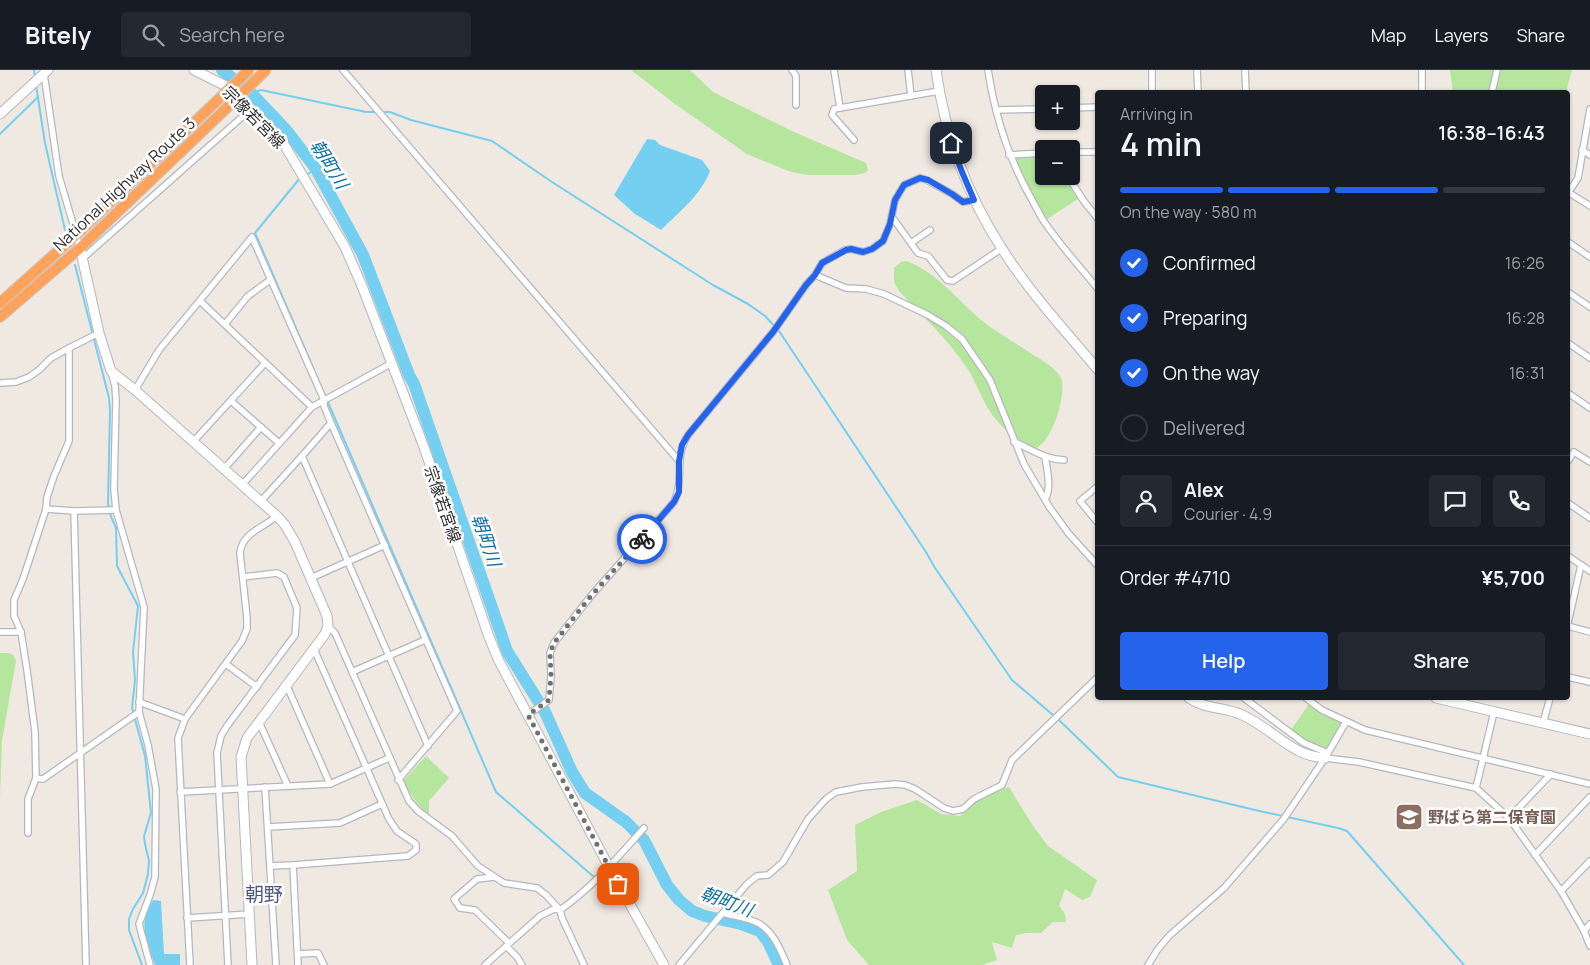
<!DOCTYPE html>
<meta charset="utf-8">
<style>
body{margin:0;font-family:Manrope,"Noto Sans JP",sans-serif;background:#242831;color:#f1f3f6;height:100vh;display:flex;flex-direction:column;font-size:19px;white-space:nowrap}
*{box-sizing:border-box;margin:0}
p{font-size:16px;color:#9ea1a6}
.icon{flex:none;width:28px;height:28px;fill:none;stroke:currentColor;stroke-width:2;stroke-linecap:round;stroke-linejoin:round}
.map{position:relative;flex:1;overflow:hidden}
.details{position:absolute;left:1095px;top:20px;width:475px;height:610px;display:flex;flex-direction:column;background:#171b24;border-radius:5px;box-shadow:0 1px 4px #0004}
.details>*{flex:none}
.tools{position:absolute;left:1035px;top:15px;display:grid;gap:10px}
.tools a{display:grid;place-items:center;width:45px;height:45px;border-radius:5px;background:#171b24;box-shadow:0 1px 4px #0004;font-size:25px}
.pin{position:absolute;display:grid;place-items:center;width:42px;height:42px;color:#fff;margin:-21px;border-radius:10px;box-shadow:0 2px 8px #0006}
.courier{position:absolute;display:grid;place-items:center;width:50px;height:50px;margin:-25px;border:4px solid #2563eb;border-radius:50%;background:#fff;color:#222;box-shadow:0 1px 6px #0007}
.summary em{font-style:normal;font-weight:600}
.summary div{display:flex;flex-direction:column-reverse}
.summary{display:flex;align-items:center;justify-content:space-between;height:85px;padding:0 25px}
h1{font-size:32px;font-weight:600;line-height:38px}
.bar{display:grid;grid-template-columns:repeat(4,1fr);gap:8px 5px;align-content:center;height:60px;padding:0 25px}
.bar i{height:6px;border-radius:4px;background:#363941}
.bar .current{background:#2563eb}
.bar p{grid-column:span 4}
.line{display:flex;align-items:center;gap:12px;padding:0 25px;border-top:1px solid #363941}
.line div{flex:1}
.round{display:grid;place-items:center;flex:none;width:52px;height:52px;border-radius:5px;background:#242831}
ol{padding:0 25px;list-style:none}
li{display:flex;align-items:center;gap:15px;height:55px}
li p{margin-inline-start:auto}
li .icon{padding:5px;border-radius:50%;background:#2563eb;color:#fff;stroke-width:4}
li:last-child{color:#9ea1a6}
li i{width:28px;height:28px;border:2px solid #363941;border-radius:50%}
.button{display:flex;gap:10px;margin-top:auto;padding:10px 25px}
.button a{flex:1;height:58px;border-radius:5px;background:#2563eb;color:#fff;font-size:20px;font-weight:600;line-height:58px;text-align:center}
.button a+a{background:#242831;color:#f1f3f6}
header{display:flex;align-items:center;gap:30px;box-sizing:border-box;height:70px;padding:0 25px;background:#171b24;border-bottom:1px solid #363941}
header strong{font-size:24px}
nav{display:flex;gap:28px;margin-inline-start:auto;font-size:18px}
.search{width:350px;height:45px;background:#242831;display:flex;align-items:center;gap:12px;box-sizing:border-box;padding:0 18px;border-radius:5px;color:#9ea1a6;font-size:19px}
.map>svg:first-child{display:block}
.green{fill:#b6e59e}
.water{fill:#75cff0}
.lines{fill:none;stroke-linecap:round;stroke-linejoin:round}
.stream{stroke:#75cff0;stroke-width:2}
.river{stroke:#75cff0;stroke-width:12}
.street-casing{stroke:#b4b7c1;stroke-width:8}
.secondary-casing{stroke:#b4b7c1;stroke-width:11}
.highway-casing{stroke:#c9c9c9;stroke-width:12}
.street{stroke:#fff;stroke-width:5.5}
.secondary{stroke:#fff;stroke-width:9}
.highway{stroke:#ffa35c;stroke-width:10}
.highway-bridge-casing{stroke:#c9c9c9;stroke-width:12;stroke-linecap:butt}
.highway-bridge{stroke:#ffa35c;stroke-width:10}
.done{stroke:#726f6d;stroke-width:5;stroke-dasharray:0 9}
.route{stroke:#2563eb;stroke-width:6}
.labels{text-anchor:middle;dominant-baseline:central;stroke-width:5;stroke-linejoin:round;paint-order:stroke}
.street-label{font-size:16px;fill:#2e2e2e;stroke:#fff}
.education-label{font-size:16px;font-weight:bold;fill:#785e54;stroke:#fff;text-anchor:start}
.water-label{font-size:18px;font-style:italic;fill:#0d6fa3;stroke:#fff}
.quarter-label{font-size:19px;fill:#4d5680;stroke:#fff}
</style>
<header>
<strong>Bitely</strong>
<div class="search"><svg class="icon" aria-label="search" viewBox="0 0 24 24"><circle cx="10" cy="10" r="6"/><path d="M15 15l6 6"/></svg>Search here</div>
<nav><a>Map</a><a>Layers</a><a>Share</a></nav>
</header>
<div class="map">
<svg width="1590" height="895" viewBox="0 0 1590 895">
<rect width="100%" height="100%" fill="#efe9e1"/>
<g class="green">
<polygon points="631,0 690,0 713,22 792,61 866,93 868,100 865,103 855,105 809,105 791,102 747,84 675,34"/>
<polygon points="1450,0 1572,0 1566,22 1453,22"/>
<polygon points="1015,87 1044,87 1044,106 1064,106 1078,129 1047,149 1037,135 1014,90"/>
<path d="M906 191C935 201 957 229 980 249 994 261 1011 270 1027 281 1038 288 1052 295 1060 306 1070 322 1047 393 1023 378 1018 375 1013 368 1009 364 1000 354 990 344 984 331 978 320 974 308 967 298 948 269 922 246 899 221L894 212V198L901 192Z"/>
<path d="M0 583C8 583 14 582 16 591L2 670 0 728Z"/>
<path d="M1309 634 1341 653 1342 656 1328 679C1315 680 1300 668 1291 660Z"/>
<path d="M426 686 449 708 429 731V745C417 735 410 725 404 710Z"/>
<polygon points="1009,717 1033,756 1048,776 1097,810 1090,827 1082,830 1065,819 1059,836 1065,844 1066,852 1053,852 1041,863 1026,863 1016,865 1012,878 992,872 997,890 982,895 869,895 847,870 828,820 857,801 855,755 881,742 917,730 941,744 960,746 980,726"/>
</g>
<g class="water">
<path d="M647 69 655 70 660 75 702 90 710 101C701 125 679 142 661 160L635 144 614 125Z"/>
<path d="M153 830 161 831 164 884H180V895H155C150 881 142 863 145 848 146 842 150 836 153 830Z"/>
</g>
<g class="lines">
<g class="stream">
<polyline points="34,0 35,8"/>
<polyline points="36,15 45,73 65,160"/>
<polyline points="251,23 261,20 366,42 376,42"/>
<polyline points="381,42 390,42 411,50 492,71 552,112 713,215 748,234 765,246 779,261 926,482 935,498 1012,610 1060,651 1118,707 1255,740 1338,758 1347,761 1464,895"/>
<polyline points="0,64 38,27"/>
<polyline points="306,105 316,99"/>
<polyline points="300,108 255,163 314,300"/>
<polyline points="75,195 109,328 110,340 108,433 110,444 116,458 117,496 138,536 133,582 135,610 132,638 145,686 151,743 144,766 145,774 149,791 148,804 143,823 133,839 129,849 129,860 142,895"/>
<polyline points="327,330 496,722 594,807"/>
</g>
<polyline class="river" points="222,0 251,23 271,44 288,62 316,99 363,185 409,305 414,314 507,581 545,642 572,702 585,723 626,752 644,770 667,815 679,830 692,841 705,846 741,854 760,861 768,872 779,895"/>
<defs>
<g id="street">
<polyline points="343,0 679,391"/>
<polyline points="792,0 796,6 796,35"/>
<polyline points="834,0 840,38"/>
<polyline points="908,0 911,26"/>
<path d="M988 0C995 47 1008 88 1032 130 1036 137 1040 146 1045 153 1061 176 1080 197 1098 219"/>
<polyline points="1152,0 1152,22"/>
<polyline points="1197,0 1198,22"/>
<polyline points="1245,0 1246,22"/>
<polyline points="1422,0 1422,22"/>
<polyline points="44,4 59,106 80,178"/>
<polyline points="1492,22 1497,0"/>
<polyline points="1071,38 1098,37"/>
<polyline points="996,40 1044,39"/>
<polyline points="854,70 832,45 834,39 939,21"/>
<polyline points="1582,80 1590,85"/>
<polyline points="1071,82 1098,82"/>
<polyline points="1009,85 1044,83"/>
<polyline points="1068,106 1083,130 1098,149"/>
<polyline points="1568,122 1590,136"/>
<polyline points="1568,123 1578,108 1590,39"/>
<polyline points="892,147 918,183 928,186 947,210 953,211 1001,179"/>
<polyline points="1568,172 1590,187"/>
<polyline points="911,173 930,160"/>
<polyline points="82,189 251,39"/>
<polyline points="815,205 846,218 866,219 884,224 928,245 946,256 962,269 990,310 1024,394 1050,438 1069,464 1098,496"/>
<polyline points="1568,222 1590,237"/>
<polyline points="200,231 312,337"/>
<polyline points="225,254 248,226 270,210"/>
<polyline points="99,263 69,278 69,371 54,406 47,427 46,439 23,509 14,530 14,546 21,562 27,600 35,662 36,708 43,709 139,642"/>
<polyline points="1568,273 1590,288"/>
<polyline points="111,301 115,316 116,330 114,419 116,440 144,537 139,642 148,675 156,719 155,807 150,825 139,854 150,895"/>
<polyline points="0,313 16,312 29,307 39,300 51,288 69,278"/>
<polyline points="135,320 159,280 252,167 324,330 324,336 331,353 457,641 398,710"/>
<polyline points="1568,323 1590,338"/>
<polyline points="231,331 279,373"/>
<polyline points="331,353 302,386 428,676"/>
<polyline points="193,372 265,293"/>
<path d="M1014 372C1032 379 1043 389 1064 390"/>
<path d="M1045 387C1047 398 1052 420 1045 429"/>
<polyline points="1568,391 1574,382 1590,392"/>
<polyline points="224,399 261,357"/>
<polyline points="242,415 312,337 392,293"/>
<polyline points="1098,416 1080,431 1098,453"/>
<polyline points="261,431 302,386"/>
<polyline points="1568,433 1590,448"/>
<polyline points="46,439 74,441 116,440"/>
<polyline points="74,441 86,895"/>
<polyline points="1568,486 1590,501"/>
<polyline points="311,508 385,475"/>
<polyline points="1568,553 1581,495"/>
<polyline points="328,556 335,563 409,731 418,741 452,766 478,796 504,813 537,818 546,825 560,840 562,848 584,895"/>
<polyline points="1568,556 1590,562"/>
<polyline points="0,562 21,562"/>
<polyline points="226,594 257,617"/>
<polyline points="352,602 425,570"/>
<polyline points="1568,607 1590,612"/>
<polyline points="287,616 330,714"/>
<polyline points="1244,628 1304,673 1328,683"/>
<polyline points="1306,628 1322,640 1365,660 1590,714"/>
<polyline points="139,632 185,649"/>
<path d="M528 645 549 630 551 605 550 583 554 573 590 527 674 432C685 409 673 388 688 365L773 262 806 215 815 205 822 193 845 180 851 179 863 182 872 179 883 171 890 154 895 130 904 115 920 108 927 110 952 124 963 132 974 130"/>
<polyline points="259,652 288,716"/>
<polyline points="1543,653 1550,628"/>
<polyline points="1325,688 1359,692 1476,718 1509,748 1561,821 1584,861 1590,876"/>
<polyline points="265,717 276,895"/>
<polyline points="1476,718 1494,642"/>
<polyline points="180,722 330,714 389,688"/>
<polyline points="1509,748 1551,704"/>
<polyline points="268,757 340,753 382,734"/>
<polyline points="28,763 28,729 36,708"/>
<polyline points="1535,785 1590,727"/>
<polyline points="293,795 298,895"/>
<polyline points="270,796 293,795 408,786 416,780 416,774 397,761 389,749 314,579"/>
<polyline points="494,807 477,809 454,829 460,838 475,840 509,873"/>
<polyline points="1561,821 1590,791"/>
<path d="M723 843C733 846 748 848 758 853 774 862 780 879 787 895"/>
<polyline points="187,848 250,844"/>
<polyline points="1584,861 1590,854"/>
<polyline points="507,877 517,887 522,895"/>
<polyline points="298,884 318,883 324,895"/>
<path d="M190 895 178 668 185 649 242 571 247 559V548L240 483C242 463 263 458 277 446"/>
<polyline points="228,895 217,683 221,666 227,656 295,565 297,538 284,507 277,503 243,507"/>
<path d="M485 895 540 846 554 839 560 840C592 818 618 787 644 758"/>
<polyline points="679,895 747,814 757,806 768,805 783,792 808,749 826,729 836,722 862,717 895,714 905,715 915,719 944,738 953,741 963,739 974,729 1002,715 1012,690 1098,607"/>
<polyline points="1148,895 1158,879 1170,865 1224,818 1283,750 1325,688 1346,652"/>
</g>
<g id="secondary">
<polyline points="194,0 228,17 251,39 282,71 345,177 362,216 424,377 489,567 499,591 609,797 664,895"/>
<path d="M936 0C945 64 966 123 1001 177 1028 221 1065 260 1098 300"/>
<polyline points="0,44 48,0"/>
<polyline points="80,178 99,263 111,301 135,320 277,446 285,455 295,472 327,546 328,556 325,564 247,668 241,687 252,895"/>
<path d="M1189 628C1205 639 1223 637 1240 644 1262 653 1279 671 1299 681 1308 686 1316 687 1325 688"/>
<polyline points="1436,628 1590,664"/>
</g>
<g id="highway">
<polyline points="0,233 76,165 224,24"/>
<polyline points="0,247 80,178 233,32"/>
</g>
</defs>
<use href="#street" class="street-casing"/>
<use href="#secondary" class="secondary-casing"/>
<use href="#highway" class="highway-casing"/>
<use href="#street" class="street"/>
<use href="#secondary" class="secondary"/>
<use href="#highway" class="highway"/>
<defs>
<g id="highway-bridge">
<polyline points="224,24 249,0"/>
<polyline points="233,32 266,0"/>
</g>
</defs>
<use href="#highway-bridge" class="highway-bridge-casing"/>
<use href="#highway-bridge" class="highway-bridge"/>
</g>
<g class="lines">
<polyline class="done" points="618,814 528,645 549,630 551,605 550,583 554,573 590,527 642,469"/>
<polyline class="route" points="642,469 674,432 679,422 679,391 682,375 688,365 773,262 806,215 815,205 822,193 846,180 851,179 863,182 872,179 883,171 890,154 895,130 904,115 920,108 928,110 952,124 963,132 974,130 962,102 951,73"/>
</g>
<defs>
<symbol id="school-square" viewBox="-11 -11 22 22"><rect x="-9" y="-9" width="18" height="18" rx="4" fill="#8d6e63" stroke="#fff"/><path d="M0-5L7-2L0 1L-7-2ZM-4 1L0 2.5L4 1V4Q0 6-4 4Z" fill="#fff"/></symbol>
</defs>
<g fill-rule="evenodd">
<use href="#school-square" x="1393" y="731" width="32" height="32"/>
</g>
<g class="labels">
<g class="street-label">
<text transform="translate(254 47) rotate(45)">宗像若宮線</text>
<text transform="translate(124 114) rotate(-43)">National Highway Route 3</text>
<text transform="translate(443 434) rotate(71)">宗像若宮線</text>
</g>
<g class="education-label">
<text x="1428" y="747">野ばら第二保育園</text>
</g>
<g class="water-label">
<text transform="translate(330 94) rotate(58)">朝町川</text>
<text transform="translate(487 470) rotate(71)">朝町川</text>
<text transform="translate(727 831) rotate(20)">朝町川</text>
</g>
<g class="quarter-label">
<text x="264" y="824">朝野</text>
</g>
</g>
</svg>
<div class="tools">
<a>+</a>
<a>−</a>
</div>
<div class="pin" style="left:618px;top:814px;background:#ea580c"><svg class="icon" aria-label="bag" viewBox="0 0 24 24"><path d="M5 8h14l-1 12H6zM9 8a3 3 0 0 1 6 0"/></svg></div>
<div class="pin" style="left:951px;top:73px;background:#1f2937"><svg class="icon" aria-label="home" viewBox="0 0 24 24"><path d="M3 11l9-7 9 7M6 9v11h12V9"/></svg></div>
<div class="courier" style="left:642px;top:469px"><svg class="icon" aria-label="bike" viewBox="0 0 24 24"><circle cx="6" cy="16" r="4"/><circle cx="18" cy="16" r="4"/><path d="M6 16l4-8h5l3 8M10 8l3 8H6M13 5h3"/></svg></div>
<section class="details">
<div class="summary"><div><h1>4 min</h1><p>Arriving in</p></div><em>16:38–16:43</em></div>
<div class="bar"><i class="current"></i><i class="current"></i><i class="current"></i><i></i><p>On the way · 580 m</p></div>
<ol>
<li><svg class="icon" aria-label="check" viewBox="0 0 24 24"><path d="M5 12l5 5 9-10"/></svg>Confirmed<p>16:26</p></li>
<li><svg class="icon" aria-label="check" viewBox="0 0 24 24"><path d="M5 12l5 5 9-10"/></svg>Preparing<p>16:28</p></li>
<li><svg class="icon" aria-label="check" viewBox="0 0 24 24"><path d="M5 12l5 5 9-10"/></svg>On the way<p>16:31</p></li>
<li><i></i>Delivered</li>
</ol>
<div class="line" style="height:90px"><a class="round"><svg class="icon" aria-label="person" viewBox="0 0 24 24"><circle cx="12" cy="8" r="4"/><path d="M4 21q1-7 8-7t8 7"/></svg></a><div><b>Alex</b><p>Courier · 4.9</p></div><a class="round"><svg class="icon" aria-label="chat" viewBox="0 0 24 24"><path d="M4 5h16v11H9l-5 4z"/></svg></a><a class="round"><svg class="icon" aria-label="phone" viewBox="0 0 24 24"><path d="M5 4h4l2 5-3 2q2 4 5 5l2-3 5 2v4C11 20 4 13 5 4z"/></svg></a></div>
<div class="line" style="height:65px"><div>Order #4710</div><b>¥5,700</b></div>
<div class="button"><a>Help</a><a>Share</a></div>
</section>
</div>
